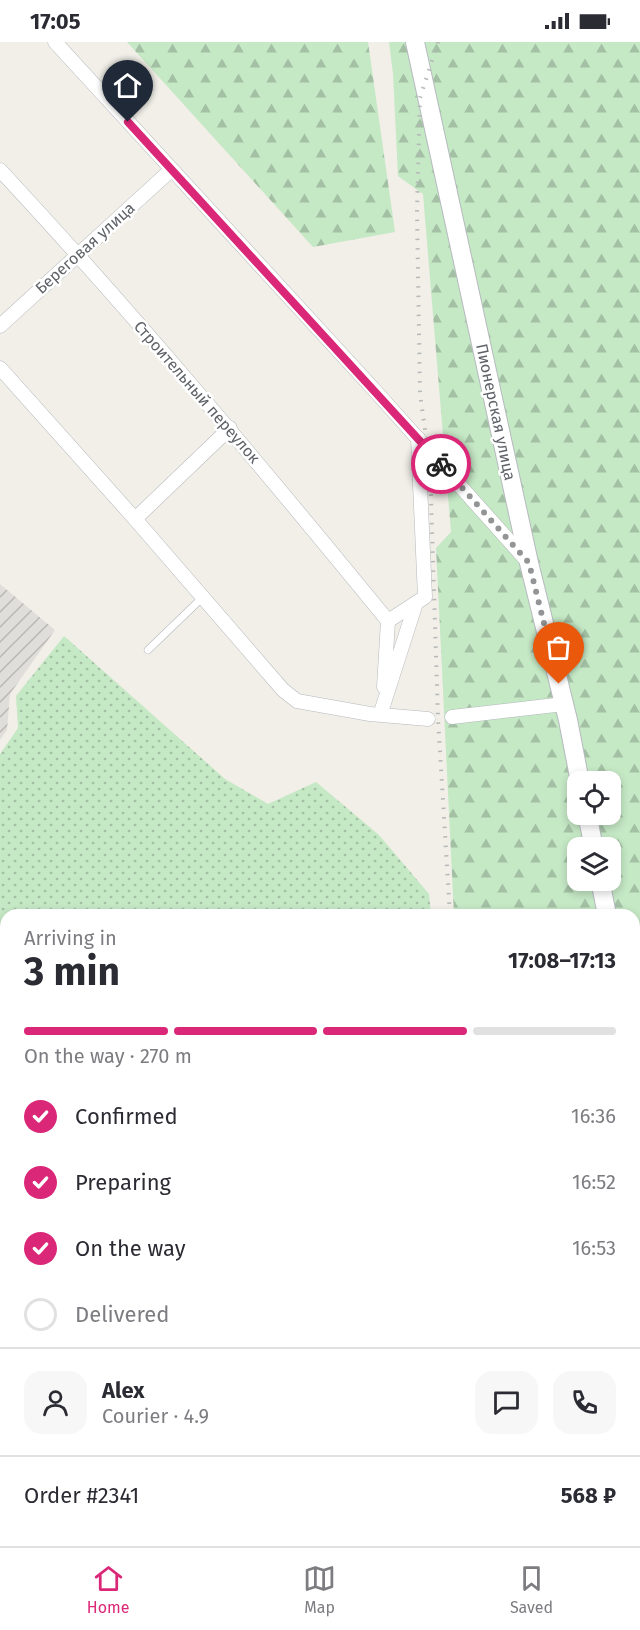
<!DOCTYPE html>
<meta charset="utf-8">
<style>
body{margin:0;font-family:"Fira Sans",sans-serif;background:#f7f7f7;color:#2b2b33;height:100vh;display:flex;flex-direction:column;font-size:22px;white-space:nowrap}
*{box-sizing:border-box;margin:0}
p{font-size:20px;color:#7c7c81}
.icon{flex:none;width:33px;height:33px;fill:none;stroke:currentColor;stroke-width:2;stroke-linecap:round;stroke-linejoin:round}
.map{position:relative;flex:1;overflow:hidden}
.panel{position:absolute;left:0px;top:867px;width:640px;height:638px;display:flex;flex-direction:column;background:#fff;border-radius:18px 18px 0 0;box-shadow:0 3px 9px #0003}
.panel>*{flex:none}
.fabs{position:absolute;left:567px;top:729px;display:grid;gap:12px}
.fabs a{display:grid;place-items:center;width:54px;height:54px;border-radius:12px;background:#fff;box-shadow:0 3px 9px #0003;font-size:30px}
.pin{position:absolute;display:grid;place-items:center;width:51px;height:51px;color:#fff;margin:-62px -26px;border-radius:50% 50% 50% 0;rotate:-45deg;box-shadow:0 0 6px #0007}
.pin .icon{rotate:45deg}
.courier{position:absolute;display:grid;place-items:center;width:60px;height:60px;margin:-30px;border:4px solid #db2777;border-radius:50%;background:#fff;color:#222;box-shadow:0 2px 8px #0007}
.overview em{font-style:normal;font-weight:700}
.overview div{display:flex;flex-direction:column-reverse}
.overview{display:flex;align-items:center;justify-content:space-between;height:102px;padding:0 24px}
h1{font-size:39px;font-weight:700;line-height:45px}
.bar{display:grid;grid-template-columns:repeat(4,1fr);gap:9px 6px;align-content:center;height:72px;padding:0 24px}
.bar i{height:8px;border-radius:4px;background:#e1e1e2}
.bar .current{background:#db2777}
.bar p{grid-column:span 4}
.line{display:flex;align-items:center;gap:15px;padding:0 24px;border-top:2px solid #e1e1e2}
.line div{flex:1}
.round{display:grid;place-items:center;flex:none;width:63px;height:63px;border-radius:18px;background:#f7f7f7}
ol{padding:0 24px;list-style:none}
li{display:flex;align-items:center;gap:18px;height:66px}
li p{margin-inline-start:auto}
li .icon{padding:6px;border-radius:50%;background:#db2777;color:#fff;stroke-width:4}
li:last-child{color:#7c7c81}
li i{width:33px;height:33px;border:3px solid #e1e1e2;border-radius:50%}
.status{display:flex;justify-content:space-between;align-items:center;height:42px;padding:0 30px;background:#fff;direction:ltr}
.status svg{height:16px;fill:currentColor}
.menu{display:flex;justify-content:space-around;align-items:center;height:84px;border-top:2px solid #e1e1e2;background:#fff;font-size:16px;color:#7c7c81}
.menu a{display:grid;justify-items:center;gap:3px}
.menu .current{color:#db2777}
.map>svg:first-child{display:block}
.industrial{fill:url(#industrial-furrows)}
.green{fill:url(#green-dots)}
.forest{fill:url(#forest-firs);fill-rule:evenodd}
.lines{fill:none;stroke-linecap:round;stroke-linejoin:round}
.lane-casing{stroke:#b5b8bc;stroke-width:8}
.street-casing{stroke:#b5b8bc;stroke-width:15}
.secondary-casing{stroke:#b6babf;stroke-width:20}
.lane{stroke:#fff;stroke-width:7}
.street{stroke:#fff;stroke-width:14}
.secondary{stroke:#fff;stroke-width:18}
.rail{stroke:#b6b7b8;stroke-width:4;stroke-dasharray:1.5 8;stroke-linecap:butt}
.done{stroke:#929495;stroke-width:6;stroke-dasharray:0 10.8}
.route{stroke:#db2777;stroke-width:8}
.labels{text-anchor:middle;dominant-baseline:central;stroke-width:5;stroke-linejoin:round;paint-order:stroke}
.street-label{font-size:16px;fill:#5f6368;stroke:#fff}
</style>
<div class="status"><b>17:05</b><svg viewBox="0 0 49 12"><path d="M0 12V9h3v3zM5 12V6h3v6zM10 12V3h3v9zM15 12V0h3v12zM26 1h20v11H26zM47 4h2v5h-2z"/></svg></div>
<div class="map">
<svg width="640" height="1504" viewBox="0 0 640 1504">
<defs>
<pattern id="industrial-furrows" width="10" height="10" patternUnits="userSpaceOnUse" patternTransform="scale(1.5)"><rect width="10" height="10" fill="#e0deda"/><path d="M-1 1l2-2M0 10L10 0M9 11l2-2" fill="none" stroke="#b9b8b5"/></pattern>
<pattern id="green-dots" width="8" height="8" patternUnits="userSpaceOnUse" patternTransform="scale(1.5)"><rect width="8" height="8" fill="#c5e8c5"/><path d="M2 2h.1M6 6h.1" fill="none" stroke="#a3c0a4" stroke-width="1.8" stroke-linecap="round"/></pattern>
<pattern id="forest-firs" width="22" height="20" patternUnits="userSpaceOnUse" patternTransform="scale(1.5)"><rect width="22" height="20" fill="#c5e8c5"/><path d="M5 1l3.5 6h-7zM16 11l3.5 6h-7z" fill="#a3c0a4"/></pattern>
</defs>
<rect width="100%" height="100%" fill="#f1efe8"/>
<polygon class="industrial" points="0,542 55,588 10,652 7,688 0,698"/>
<polygon class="green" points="64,594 225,737 268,762 316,740 379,793 429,852 431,873 6,873 6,1115 0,1112 0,712 18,686 16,654"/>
<g class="forest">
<polygon points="127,0 368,0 395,190 313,205"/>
<path d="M389 0H640V1214L634 1209V873H454L436 506 451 490 423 152 398 134 393 32ZM578 740H610V772H578ZM578 806H610V838H578Z"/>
<polygon points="0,1141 6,1144 6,1233 0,1229"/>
<polygon points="635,1320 640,1321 640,1504 440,1504 429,1499 634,1498"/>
</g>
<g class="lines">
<defs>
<polyline id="lane" points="148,608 203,555"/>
<g id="street">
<polyline points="55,0 378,352 528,520"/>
<path d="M0 128C135 273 262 425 388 579"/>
<polyline points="0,284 171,128"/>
<polyline points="0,326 135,477 283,648 297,659 370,672 428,677"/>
<polyline points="135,477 230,386"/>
<polyline points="388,579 425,555 418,396"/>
<polyline points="384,645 388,579"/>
<polyline points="382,667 416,561"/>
<polyline points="452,675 564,662"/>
<polyline points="634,1226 640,1229"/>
<polyline points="0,1270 6,1273"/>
<polyline points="234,1498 238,1504"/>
</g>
<g id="secondary">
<polyline points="415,0 529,521 568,678 580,740"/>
<polyline points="587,772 594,806"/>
<polyline points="600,838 607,873"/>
<polyline points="634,1007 640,1038"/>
<polyline points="634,1122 640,1090"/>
<polyline points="634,1305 640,1307"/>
<polyline points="488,1504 489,1498"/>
</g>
</defs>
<use href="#lane" class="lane-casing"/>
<use href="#street" class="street-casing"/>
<use href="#secondary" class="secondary-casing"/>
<use href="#lane" class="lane"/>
<use href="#street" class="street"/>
<use href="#secondary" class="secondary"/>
<g class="rail">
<polyline points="438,0 420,56 417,170 420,352 430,423 438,677 450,873"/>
<polyline points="0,1126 6,1129"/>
<polyline points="634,1275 640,1278"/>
<polyline points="129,1504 131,1498"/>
</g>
</g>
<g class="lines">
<polyline class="done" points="441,422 529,521 559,642"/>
<polyline class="route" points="128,80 441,422"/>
</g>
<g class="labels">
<g class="street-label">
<text transform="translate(85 206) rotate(-42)">Береговая улица</text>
<text transform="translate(197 350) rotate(49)">Строительный переулок</text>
<text transform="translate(496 370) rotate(78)">Пионерская улица</text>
</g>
</g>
</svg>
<div class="fabs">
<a><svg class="icon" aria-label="locate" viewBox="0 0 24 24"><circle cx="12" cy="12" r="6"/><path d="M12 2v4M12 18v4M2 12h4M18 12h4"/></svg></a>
<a><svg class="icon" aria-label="layers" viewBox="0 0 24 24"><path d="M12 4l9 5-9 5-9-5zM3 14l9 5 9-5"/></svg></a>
</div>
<div class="pin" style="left:559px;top:642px;background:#ea580c"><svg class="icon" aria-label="bag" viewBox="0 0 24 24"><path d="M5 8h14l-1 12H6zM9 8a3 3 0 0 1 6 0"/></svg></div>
<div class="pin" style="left:128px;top:80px;background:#1f2937"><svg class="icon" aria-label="home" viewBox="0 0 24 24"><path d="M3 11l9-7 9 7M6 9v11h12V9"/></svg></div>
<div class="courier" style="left:441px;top:422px"><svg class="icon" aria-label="bike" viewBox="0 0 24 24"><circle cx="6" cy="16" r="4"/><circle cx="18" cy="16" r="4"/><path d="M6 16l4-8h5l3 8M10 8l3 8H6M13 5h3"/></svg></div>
<section class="panel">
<div class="overview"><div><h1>3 min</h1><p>Arriving in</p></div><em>17:08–17:13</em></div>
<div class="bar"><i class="current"></i><i class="current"></i><i class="current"></i><i></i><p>On the way · 270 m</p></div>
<ol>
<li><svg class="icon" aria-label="check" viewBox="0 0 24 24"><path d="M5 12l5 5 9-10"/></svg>Confirmed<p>16:36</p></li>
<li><svg class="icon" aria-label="check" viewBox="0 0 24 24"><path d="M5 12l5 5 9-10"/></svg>Preparing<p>16:52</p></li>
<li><svg class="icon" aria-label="check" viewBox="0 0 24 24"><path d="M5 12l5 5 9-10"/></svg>On the way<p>16:53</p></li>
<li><i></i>Delivered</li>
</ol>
<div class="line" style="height:108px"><a class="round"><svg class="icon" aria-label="person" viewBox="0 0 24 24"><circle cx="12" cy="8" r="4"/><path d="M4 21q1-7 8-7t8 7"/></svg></a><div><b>Alex</b><p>Courier · 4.9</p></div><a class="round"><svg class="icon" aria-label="chat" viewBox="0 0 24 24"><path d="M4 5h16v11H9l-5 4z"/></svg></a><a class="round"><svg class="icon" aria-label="phone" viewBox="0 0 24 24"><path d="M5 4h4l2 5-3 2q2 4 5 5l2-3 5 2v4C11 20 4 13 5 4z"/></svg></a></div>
<div class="line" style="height:78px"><div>Order #2341</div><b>568 ₽</b></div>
</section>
</div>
<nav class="menu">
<a class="current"><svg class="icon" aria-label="home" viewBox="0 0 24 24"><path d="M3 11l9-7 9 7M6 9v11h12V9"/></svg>Home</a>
<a><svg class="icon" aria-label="map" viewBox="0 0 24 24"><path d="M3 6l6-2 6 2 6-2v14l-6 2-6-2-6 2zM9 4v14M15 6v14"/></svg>Map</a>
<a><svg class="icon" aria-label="saved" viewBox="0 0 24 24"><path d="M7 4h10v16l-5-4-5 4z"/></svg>Saved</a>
</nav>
